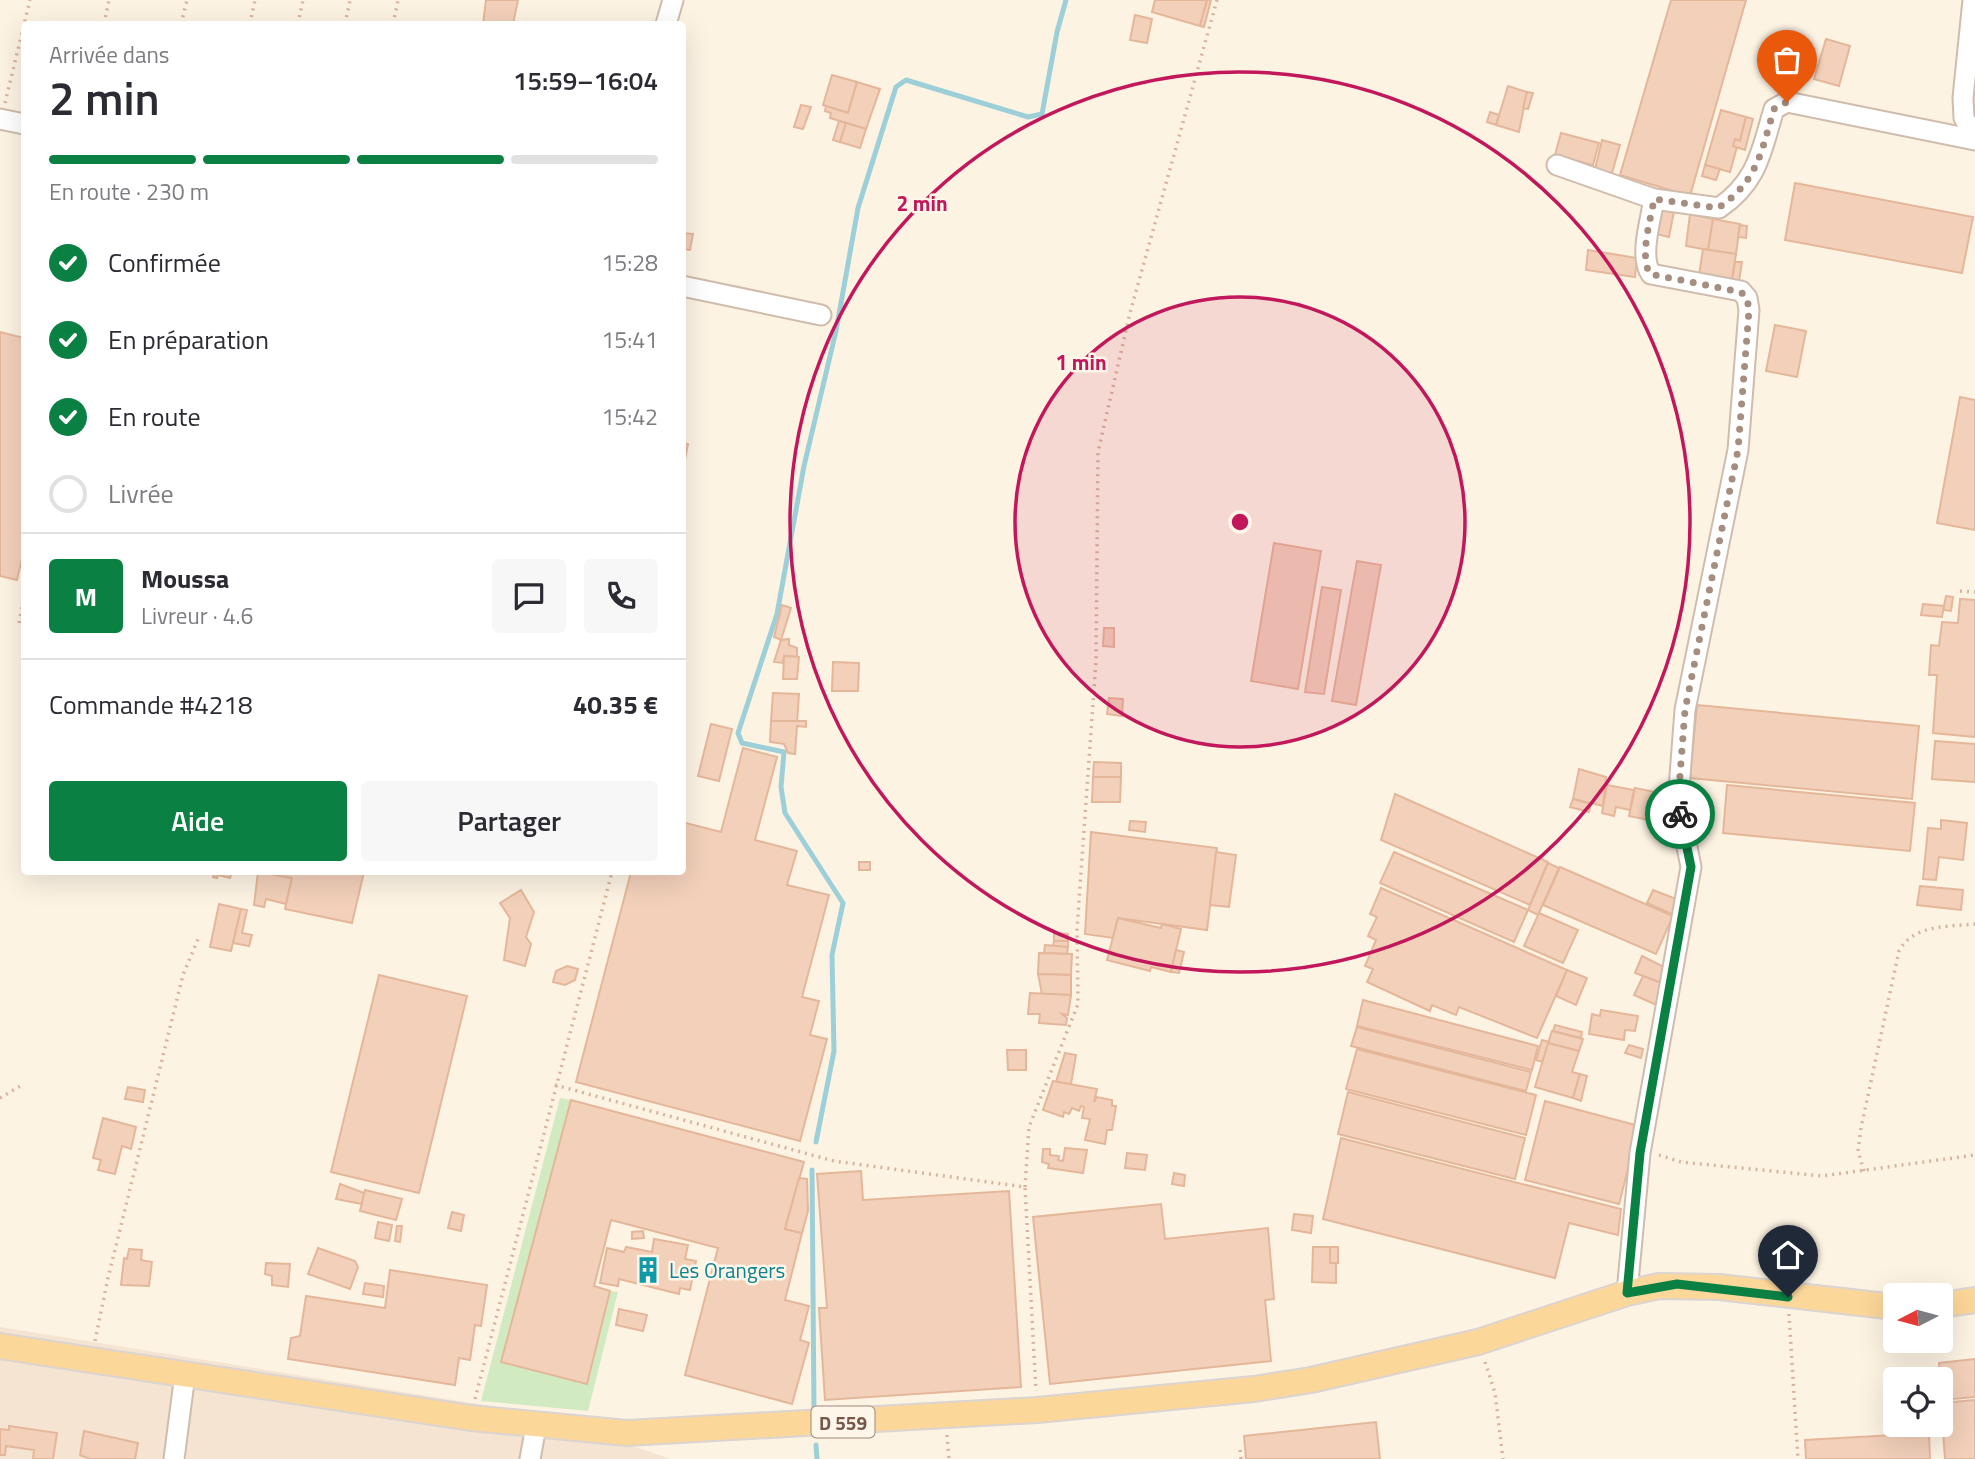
<!DOCTYPE html>
<html lang="fr">
<meta charset="utf-8">
<style>
body{margin:0;font-family:"Titillium Web",sans-serif;background:#f7f7f7;color:#2b2b33;height:100vh;display:flex;flex-direction:column;font-size:26px;white-space:nowrap}
*{box-sizing:border-box;margin:0}
p{font-size:23px;color:#7c7c81}
.icon{flex:none;width:38px;height:38px;fill:none;stroke:currentColor;stroke-width:2;stroke-linecap:round;stroke-linejoin:round}
.map{position:relative;flex:1;overflow:hidden}
.drawer{position:absolute;left:21px;top:21px;width:665px;height:854px;display:flex;flex-direction:column;background:#fff;border-radius:7px;box-shadow:0 7px 28px #0002}
.drawer>*{flex:none}
.needle{width:46px;rotate:264deg}
.tools{position:absolute;left:1883px;top:1283px;display:grid;gap:14px}
.tools a{display:grid;place-items:center;width:70px;height:70px;border-radius:7px;background:#fff;box-shadow:0 7px 28px #0002;font-size:35px}
.pin{position:absolute;display:grid;place-items:center;width:60px;height:60px;color:#fff;margin:-72px -30px;border-radius:50% 50% 50% 0;rotate:-45deg;box-shadow:0 0 7px #0007}
.pin .icon{rotate:45deg}
.courier{position:absolute;display:grid;place-items:center;width:70px;height:70px;margin:-35px;border:5px solid #0b8043;border-radius:50%;background:#fff;color:#222;box-shadow:0 2px 9px #0007}
.summary em{font-style:normal;font-weight:600}
.summary div{display:flex;flex-direction:column-reverse}
.summary{display:flex;align-items:center;justify-content:space-between;height:119px;padding:0 28px}
h1{font-size:46px;font-weight:600;line-height:52px}
.bar{display:grid;grid-template-columns:repeat(4,1fr);gap:10px 7px;align-content:center;height:84px;padding:0 28px}
.bar i{height:9px;border-radius:5px;background:#e1e1e2}
.bar .on{background:#0b8043}
.bar p{grid-column:span 4}
.line{display:flex;align-items:center;gap:18px;padding:0 28px;border-top:2px solid #e1e1e2}
.line div{flex:1}
.round{display:grid;place-items:center;flex:none;width:74px;height:74px;border-radius:7px;background:#f7f7f7}
ol{padding:0 28px;list-style:none}
li{display:flex;align-items:center;gap:21px;height:77px}
li p{margin-inline-start:auto}
li .icon{padding:7px;border-radius:50%;background:#0b8043;color:#fff;stroke-width:4}
li:last-child{color:#7c7c81}
li i{width:38px;height:38px;border:4px solid #e1e1e2;border-radius:50%}
.action{display:flex;gap:14px;margin-top:auto;padding:14px 28px}
.action a{flex:1;height:80px;border-radius:7px;background:#0b8043;color:#fff;font-size:28px;font-weight:600;line-height:80px;text-align:center}
.action a+a{background:#f7f7f7;color:#2b2b33}
.map>svg:first-child{display:block}
.residential{fill:#f4e4d1}
.green{fill:#d2eac1}
.lines{fill:none;stroke-linecap:round;stroke-linejoin:round}
.stream{stroke:#9dcfd8;stroke-width:5}
.building{fill:#f2d0ba;stroke:#e5b79a;stroke-width:2}
.minor-casing{stroke:#d0bcac;stroke-width:23}
.major-casing{stroke:#dbd4d0;stroke-width:28}
.path{stroke:#d7b49d;stroke-width:3.5;stroke-dasharray:2 5;stroke-linecap:butt}
.minor{stroke:#fff;stroke-width:19}
.major{stroke:#fcd79a;stroke-width:24}
.done{stroke:#a58e7f;stroke-width:7;stroke-dasharray:0 12.6}
.route{stroke:#0b8043;stroke-width:9}
.ring{fill:none;stroke:#c2185b;stroke-width:3.5}
.labels{text-anchor:middle;dominant-baseline:central;stroke-width:5;stroke-linejoin:round;paint-order:stroke}
.shield{fill:#fff6ea;stroke:#9e8779;stroke-width:2}
.shield-label{font-size:19px;font-weight:bold;fill:#755849}
.culture-label{font-size:21px;fill:#0d838f;stroke:#fff6ea;text-anchor:start}
.centre{fill:#c2185b;stroke:#fff6ea;stroke-width:3.5}
.ring-label{font-size:21px;text-anchor:middle;font-weight:bold;fill:#c2185b;stroke:#fff6ea;stroke-width:5;stroke-linejoin:round;paint-order:stroke}
</style>
<div class="map">
<svg width="1975" height="1459" viewBox="0 0 1975 1459">
<rect width="100%" height="100%" fill="#fdf3e3"/>
<polygon class="residential" points="0,1327 539,1414 671,1459 0,1459"/>
<polygon class="green" points="560,1098 571,1100 502,1362 587,1384 610,1291 618,1292 588,1411 481,1401"/>
<g class="lines">
<g class="stream">
<polyline points="816,1142 834,1051 832,955 843,903 785,813 781,787 784,752 742,743 738,733 777,614 804,466 836,331 858,208 896,87 906,80 1028,117 1042,114 1057,32 1066,0"/>
<polyline points="812,1170 814,1411"/>
<polyline points="816,1445 817,1459"/>
</g>
</g>
<g class="building">
<polygon points="486,0 518,0 513,24 483,24"/>
<polygon points="1155,0 1207,0 1200,26 1152,12"/>
<polygon points="1207,0 1211,0 1204,27 1200,26"/>
<polygon points="1671,0 1746,0 1690,196 1620,175"/>
<polygon points="1135,15 1152,19 1147,43 1130,40"/>
<polygon points="1826,39 1850,46 1839,86 1814,79"/>
<polygon points="832,75 857,82 848,113 823,105"/>
<polygon points="857,82 880,89 866,129 830,118 831,113 825,111 826,106 848,113"/>
<polygon points="1508,86 1527,92 1519,132 1496,125"/>
<polygon points="1527,92 1533,93 1528,109 1523,108"/>
<polygon points="801,105 811,107 803,129 794,127"/>
<polygon points="1721,110 1746,117 1740,141 1735,139 1733,146 1737,147 1730,172 1705,165"/>
<polygon points="1490,112 1499,115 1496,125 1487,122"/>
<polygon points="1746,117 1753,119 1745,150 1733,146 1735,139 1740,141"/>
<polygon points="839,121 846,123 840,142 833,140"/>
<polygon points="846,123 866,129 860,148 840,142"/>
<polygon points="1561,133 1599,143 1593,165 1555,155"/>
<polygon points="1602,140 1620,145 1612,173 1595,169"/>
<polygon points="1705,165 1720,169 1716,180 1702,176"/>
<polygon points="1795,183 1973,217 1962,273 1785,240"/>
<polygon points="1661,208 1674,211 1669,237 1656,234"/>
<polygon points="1690,214 1713,219 1708,250 1686,246"/>
<polygon points="1713,219 1740,224 1736,254 1708,250"/>
<polygon points="1740,225 1747,226 1746,238 1738,237"/>
<polygon points="682,233 693,234 690,250 682,249"/>
<polygon points="1703,249 1736,254 1732,280 1699,275"/>
<polygon points="1588,250 1637,258 1635,277 1586,270"/>
<polygon points="1735,262 1742,262 1739,281 1732,280"/>
<polygon points="1775,325 1806,331 1797,377 1766,371"/>
<polygon points="0,332 24,338 24,550 17,580 0,576"/>
<polygon points="1960,397 1975,400 1975,530 1937,523"/>
<polygon points="682,443 688,444 682,475"/>
<polygon points="1274,543 1321,551 1298,689 1251,681"/>
<polygon points="1357,561 1381,565 1356,705 1332,701"/>
<polygon points="1322,587 1341,590 1324,694 1305,692"/>
<polygon points="1946,596 1953,597 1951,611 1943,610"/>
<polygon points="1960,599 1975,600 1975,737 1933,733 1937,675 1929,675 1931,645 1939,646 1942,622 1958,623"/>
<polygon points="1923,604 1944,606 1942,617 1921,615"/>
<polygon points="782,605 791,608 781,640 774,637"/>
<polygon points="1104,628 1114,628 1114,647 1103,646"/>
<polygon points="789,639 789,645 797,648 797,657 784,656 783,663 774,662 781,640"/>
<polygon points="784,656 799,657 797,679 783,679"/>
<polygon points="833,662 859,663 858,691 832,691"/>
<polygon points="773,693 799,694 797,722 771,721"/>
<polygon points="1109,698 1123,699 1122,716 1107,714"/>
<polygon points="1697,705 1919,726 1912,799 1690,778"/>
<polygon points="771,721 806,721 806,727 797,726 795,754 788,753 784,744 770,742"/>
<polygon points="711,724 732,729 719,781 698,776"/>
<polygon points="1935,741 1975,744 1975,782 1932,779"/>
<polygon points="743,748 777,757 755,840 797,851 787,885 829,895 802,997 819,1001 810,1035 827,1039 800,1141 576,1082 631,872 682,872 682,822 721,832"/>
<polygon points="1094,762 1121,763 1121,777 1093,777"/>
<polygon points="1579,769 1606,777 1603,806 1573,799"/>
<polygon points="1093,777 1121,777 1120,802 1092,802"/>
<polygon points="1607,785 1634,790 1630,810 1616,807 1614,816 1602,813"/>
<polygon points="1727,785 1915,803 1910,851 1723,833"/>
<polygon points="1635,788 1660,793 1655,816 1677,820 1674,829 1654,824 1654,821 1629,816"/>
<polygon points="1660,793 1664,793 1659,817 1655,816"/>
<polygon points="1395,794 1548,862 1530,905 1381,840"/>
<polygon points="1573,799 1591,804 1589,812 1570,807"/>
<polygon points="1941,820 1967,823 1963,860 1939,857 1936,880 1923,879 1928,828 1941,829"/>
<polygon points="1130,821 1146,822 1145,832 1129,830"/>
<polygon points="1091,832 1217,848 1207,930 1118,918 1113,938 1085,934"/>
<polygon points="1216,852 1236,855 1229,907 1210,905"/>
<polygon points="1394,852 1528,910 1514,942 1380,883"/>
<rect x="859" y="862" width="11" height="8"/>
<polygon points="1548,863 1559,868 1538,915 1528,910"/>
<polygon points="1560,867 1673,916 1656,954 1543,905"/>
<polygon points="215,872 232,872 230,878 218,875 217,878 213,877"/>
<polygon points="258,872 292,878 286,904 266,899 264,907 254,905"/>
<polygon points="262,872 364,872 352,923 285,909 292,878"/>
<polygon points="1920,886 1963,890 1961,910 1917,905"/>
<polygon points="1381,888 1567,970 1537,1038 1459,1007 1456,1015 1432,1005 1430,1011 1367,982 1373,969 1365,966 1376,940 1368,936 1377,917 1370,914"/>
<polygon points="521,890 534,912 526,937 531,944 525,966 504,960 510,918 500,903"/>
<polygon points="1653,890 1679,900 1674,915 1647,903"/>
<polygon points="219,904 241,909 231,951 210,947"/>
<polygon points="241,909 247,910 242,933 252,935 249,946 233,943"/>
<polygon points="1539,913 1578,930 1563,963 1524,946"/>
<polygon points="1118,918 1161,928 1162,924 1181,929 1171,972 1151,967 1150,971 1107,960"/>
<polygon points="1054,933 1068,934 1067,941 1054,941"/>
<polygon points="1054,941 1068,941 1068,947 1053,947"/>
<polygon points="1045,945 1068,947 1067,954 1044,953"/>
<polygon points="1176,950 1184,952 1179,973 1171,972"/>
<polygon points="1039,953 1072,954 1071,975 1038,974"/>
<polygon points="1642,956 1666,968 1664,984 1635,973"/>
<polygon points="567,966 578,969 575,980 565,985 553,982 556,971"/>
<polygon points="1567,970 1587,978 1576,1005 1556,996"/>
<polygon points="1038,974 1071,975 1071,995 1042,994"/>
<polygon points="379,975 467,996 419,1193 331,1172"/>
<polygon points="1643,976 1664,984 1661,1007 1634,995"/>
<polygon points="1030,993 1071,995 1068,1015 1062,1014 1067,1018 1066,1025 1039,1023 1040,1014 1028,1014"/>
<polygon points="1363,1000 1538,1046 1532,1070 1357,1026"/>
<polygon points="1601,1010 1638,1016 1635,1031 1625,1030 1624,1040 1589,1034 1592,1014 1600,1016"/>
<polygon points="1555,1025 1582,1032 1581,1038 1553,1031"/>
<polygon points="1357,1027 1531,1072 1526,1091 1351,1046"/>
<polygon points="1552,1031 1583,1039 1579,1051 1548,1043"/>
<polygon points="1542,1040 1549,1042 1543,1062 1536,1060"/>
<polygon points="1548,1043 1579,1051 1572,1072 1580,1074 1573,1098 1535,1087"/>
<polygon points="1629,1045 1643,1049 1641,1058 1625,1053"/>
<polygon points="1357,1049 1536,1095 1526,1135 1346,1089"/>
<polygon points="1007,1050 1026,1050 1026,1070 1008,1070"/>
<polygon points="1065,1053 1076,1055 1071,1084 1056,1082"/>
<polygon points="1580,1074 1587,1076 1581,1101 1573,1098"/>
<polygon points="1053,1081 1097,1089 1094,1102 1097,1097 1112,1100 1112,1106 1116,1106 1112,1130 1107,1130 1105,1144 1085,1140 1090,1119 1082,1118 1084,1107 1081,1106 1079,1111 1072,1108 1069,1114 1064,1112 1063,1117 1043,1110"/>
<polygon points="128,1087 145,1090 143,1102 125,1099"/>
<polygon points="1348,1092 1525,1138 1515,1179 1338,1134"/>
<polygon points="571,1100 804,1162 785,1229 802,1233 785,1300 809,1306 800,1340 809,1343 792,1404 685,1375 718,1248 611,1220 594,1286 610,1291 587,1384 501,1362"/>
<polygon points="1545,1101 1639,1126 1619,1204 1525,1180"/>
<polygon points="103,1118 136,1127 131,1149 122,1146 115,1174 98,1170 101,1160 93,1158"/>
<polygon points="1341,1138 1621,1209 1618,1235 1569,1223 1555,1278 1323,1219"/>
<polygon points="1065,1148 1087,1150 1083,1173 1048,1168 1049,1164 1042,1162 1043,1149 1050,1149 1050,1155 1059,1156 1058,1160 1063,1161"/>
<polygon points="1127,1153 1147,1155 1145,1170 1125,1168"/>
<polygon points="861,1171 863,1200 1009,1191 1021,1387 825,1400 819,1308 827,1308 817,1174"/>
<polygon points="1174,1173 1185,1175 1184,1186 1172,1184"/>
<polygon points="799,1178 807,1179 808,1211 802,1233 785,1229"/>
<polygon points="340,1184 364,1193 362,1204 336,1199"/>
<polygon points="365,1190 402,1199 396,1220 360,1211"/>
<polygon points="1161,1204 1165,1239 1268,1228 1274,1299 1265,1300 1271,1361 1050,1384 1033,1217"/>
<polygon points="452,1212 464,1215 461,1231 448,1228"/>
<polygon points="1294,1214 1313,1216 1311,1233 1292,1230"/>
<polygon points="378,1222 392,1225 389,1241 375,1238"/>
<polygon points="397,1226 402,1226 400,1242 395,1241"/>
<polygon points="643,1231 644,1238 632,1239 632,1232"/>
<polygon points="654,1239 688,1245 685,1259 696,1261 690,1290 680,1288 679,1294 619,1279 618,1286 600,1283 607,1248 624,1252 626,1247 652,1252"/>
<polygon points="1313,1247 1330,1247 1330,1263 1336,1263 1336,1283 1312,1282"/>
<rect x="1330" y="1247" width="8" height="16"/>
<polygon points="318,1248 355,1261 358,1267 350,1289 308,1274"/>
<polygon points="129,1249 142,1250 141,1260 152,1262 149,1286 121,1285 124,1258 127,1259"/>
<polygon points="266,1263 290,1264 288,1287 272,1285 272,1276 265,1274"/>
<polygon points="390,1270 487,1285 481,1326 475,1325 470,1360 459,1358 455,1385 288,1359 291,1338 300,1336 306,1296 385,1308"/>
<polygon points="365,1283 384,1286 383,1297 363,1294"/>
<polygon points="619,1309 647,1315 643,1331 616,1325"/>
<polygon points="1975,1359 1975,1397 1942,1400 1939,1363"/>
<polygon points="1975,1400 1975,1459 1945,1459 1941,1403"/>
<polygon points="1376,1422 1380,1459 1246,1459 1244,1436"/>
<polygon points="9,1426 57,1433 53,1459 33,1459 34,1450 6,1446 5,1455 0,1455 0,1429 9,1430"/>
<polygon points="84,1431 138,1443 135,1459 90,1459 80,1455"/>
<polygon points="1929,1433 1930,1459 1806,1459 1805,1440"/>
</g>
<g class="lines">
<defs>
<g id="minor">
<polyline points="1973,0 1963,98 1964,118 1975,138"/>
<polyline points="666,24 673,0"/>
<polyline points="0,119 24,124"/>
<path d="M1557 165 1654 199 1719 208C1758 181 1761 152 1774 109L1787 102 1975 140"/>
<polyline points="682,286 821,315"/>
<path d="M1627 1293 1640 1153 1691 867 1678 802 1685 710 1738 450 1749 310 1747 298 1741 291 1651 274C1639 256 1651 219 1654 199"/>
<polyline points="174,1459 185,1374"/>
<polyline points="530,1459 536,1426"/>
</g>
<g id="major">
<polyline points="1941,1305 1975,1300"/>
<polyline points="0,1346 471,1418 627,1433 1037,1410 1254,1389 1311,1380 1478,1342 1627,1293 1659,1286 1719,1287 1895,1307"/>
</g>
</defs>
<use href="#minor" class="minor-casing"/>
<use href="#major" class="major-casing"/>
<g class="path">
<polyline points="104,24 109,0"/>
<polyline points="181,24 187,0"/>
<polyline points="250,24 255,0"/>
<polyline points="298,24 303,0"/>
<polyline points="345,24 350,0"/>
<polyline points="393,24 398,0"/>
<polyline points="5,103 30,0"/>
<polyline points="1960,591 1975,592"/>
<polyline points="19,623 24,597"/>
<polyline points="555,1085 834,1161 1025,1187 1036,1391"/>
<polyline points="0,1098 22,1085"/>
<polyline points="1659,1155 1681,1162 1822,1176 1975,1155"/>
<path d="M1864 1171 1858 1151 1861 1128 1899 951C1914 924 1947 927 1975 924"/>
<polyline points="1025,1187 1029,1127 1078,1004 1077,929 1096,661 1098,452 1130,313 1217,0"/>
<polyline points="1789,1314 1798,1459"/>
<polyline points="95,1341 108,1278 183,975 198,939"/>
<polyline points="1485,1362 1495,1393 1503,1459"/>
<polyline points="475,1399 612,872"/>
<polyline points="947,1435 949,1459"/>
<polyline points="1240,1450 1241,1459"/>
</g>
<use href="#minor" class="minor"/>
<use href="#major" class="major"/>
</g>
<g class="lines">
<path class="done" d="M1680 814 1678 802 1685 710 1738 450 1749 310 1747 298 1741 292 1650 274C1639 256 1651 219 1654 199L1718 208C1758 181 1761 152 1774 109L1787 102"/>
<polyline class="route" points="1680,814 1691,867 1640,1153 1627,1293 1677,1284 1788,1297"/>
</g>
<circle cx="1240" cy="522" r="225" fill="#c2185b" fill-opacity=".12"/>
<g class="ring">
<circle cx="1240" cy="522" r="225"/>
<circle cx="1240" cy="522" r="450"/>
</g>
<defs>
<symbol id="building-bare" viewBox="-9 -9 18 18"><path d="M-4-6H4V6H1V3H-1V6H-4ZM-2.5-4.3h1.7v1.8h-1.7ZM.8-4.3h1.7v1.8H.8ZM-2.5-1h1.7V.8h-1.7ZM.8-1h1.7V.8H.8Z" fill="#0f9aa8" stroke="#fff6ea" stroke-width="2.5" paint-order="stroke"/></symbol>
</defs>
<g fill-rule="evenodd">
<use href="#building-bare" x="629" y="1251" width="38" height="38"/>
</g>
<g class="labels">
<rect class="shield" x="811.5" y="1406.5" width="63" height="31" rx="5"/>
<g class="shield-label">
<text x="843" y="1422">D 559</text>
</g>
<g class="culture-label">
<text x="669" y="1270">Les Orangers</text>
</g>
</g>
<circle cx="1240" cy="522" r="10" class="centre"/>
<g class="ring-label">
<text x="922" y="211">2 min</text>
<text x="1081" y="370">1 min</text>
</g>
</svg>
<div class="tools">
<a><svg class="needle" viewBox="-14 -14 28 28"><path d="M0-13l5 13h-10z" fill="#e53935"/><path d="M0 13l5-13h-10z" fill="#7c7c81"/></svg></a>
<a><svg class="icon" aria-label="locate" viewBox="0 0 24 24"><circle cx="12" cy="12" r="6"/><path d="M12 2v4M12 18v4M2 12h4M18 12h4"/></svg></a>
</div>
<div class="pin" style="left:1787px;top:102px;background:#ea580c"><svg class="icon" aria-label="bag" viewBox="0 0 24 24"><path d="M5 8h14l-1 12H6zM9 8a3 3 0 0 1 6 0"/></svg></div>
<div class="pin" style="left:1788px;top:1297px;background:#1f2937"><svg class="icon" aria-label="home" viewBox="0 0 24 24"><path d="M3 11l9-7 9 7M6 9v11h12V9"/></svg></div>
<div class="courier" style="left:1680px;top:814px"><svg class="icon" aria-label="bike" viewBox="0 0 24 24"><circle cx="6" cy="16" r="4"/><circle cx="18" cy="16" r="4"/><path d="M6 16l4-8h5l3 8M10 8l3 8H6M13 5h3"/></svg></div>
<section class="drawer">
<div class="summary"><div><h1>2 min</h1><p>Arrivée dans</p></div><em>15:59–16:04</em></div>
<div class="bar"><i class="on"></i><i class="on"></i><i class="on"></i><i></i><p>En route · 230 m</p></div>
<ol>
<li><svg class="icon" aria-label="check" viewBox="0 0 24 24"><path d="M5 12l5 5 9-10"/></svg>Confirmée<p>15:28</p></li>
<li><svg class="icon" aria-label="check" viewBox="0 0 24 24"><path d="M5 12l5 5 9-10"/></svg>En préparation<p>15:41</p></li>
<li><svg class="icon" aria-label="check" viewBox="0 0 24 24"><path d="M5 12l5 5 9-10"/></svg>En route<p>15:42</p></li>
<li><i></i>Livrée</li>
</ol>
<div class="line" style="height:126px"><b class="round" style="background:#0b8043;color:#fff">M</b><div><b>Moussa</b><p>Livreur · 4.6</p></div><a class="round"><svg class="icon" aria-label="chat" viewBox="0 0 24 24"><path d="M4 5h16v11H9l-5 4z"/></svg></a><a class="round"><svg class="icon" aria-label="phone" viewBox="0 0 24 24"><path d="M5 4h4l2 5-3 2q2 4 5 5l2-3 5 2v4C11 20 4 13 5 4z"/></svg></a></div>
<div class="line" style="height:91px"><div>Commande #4218</div><b>40.35 €</b></div>
<div class="action"><a>Aide</a><a>Partager</a></div>
</section>
</div>
